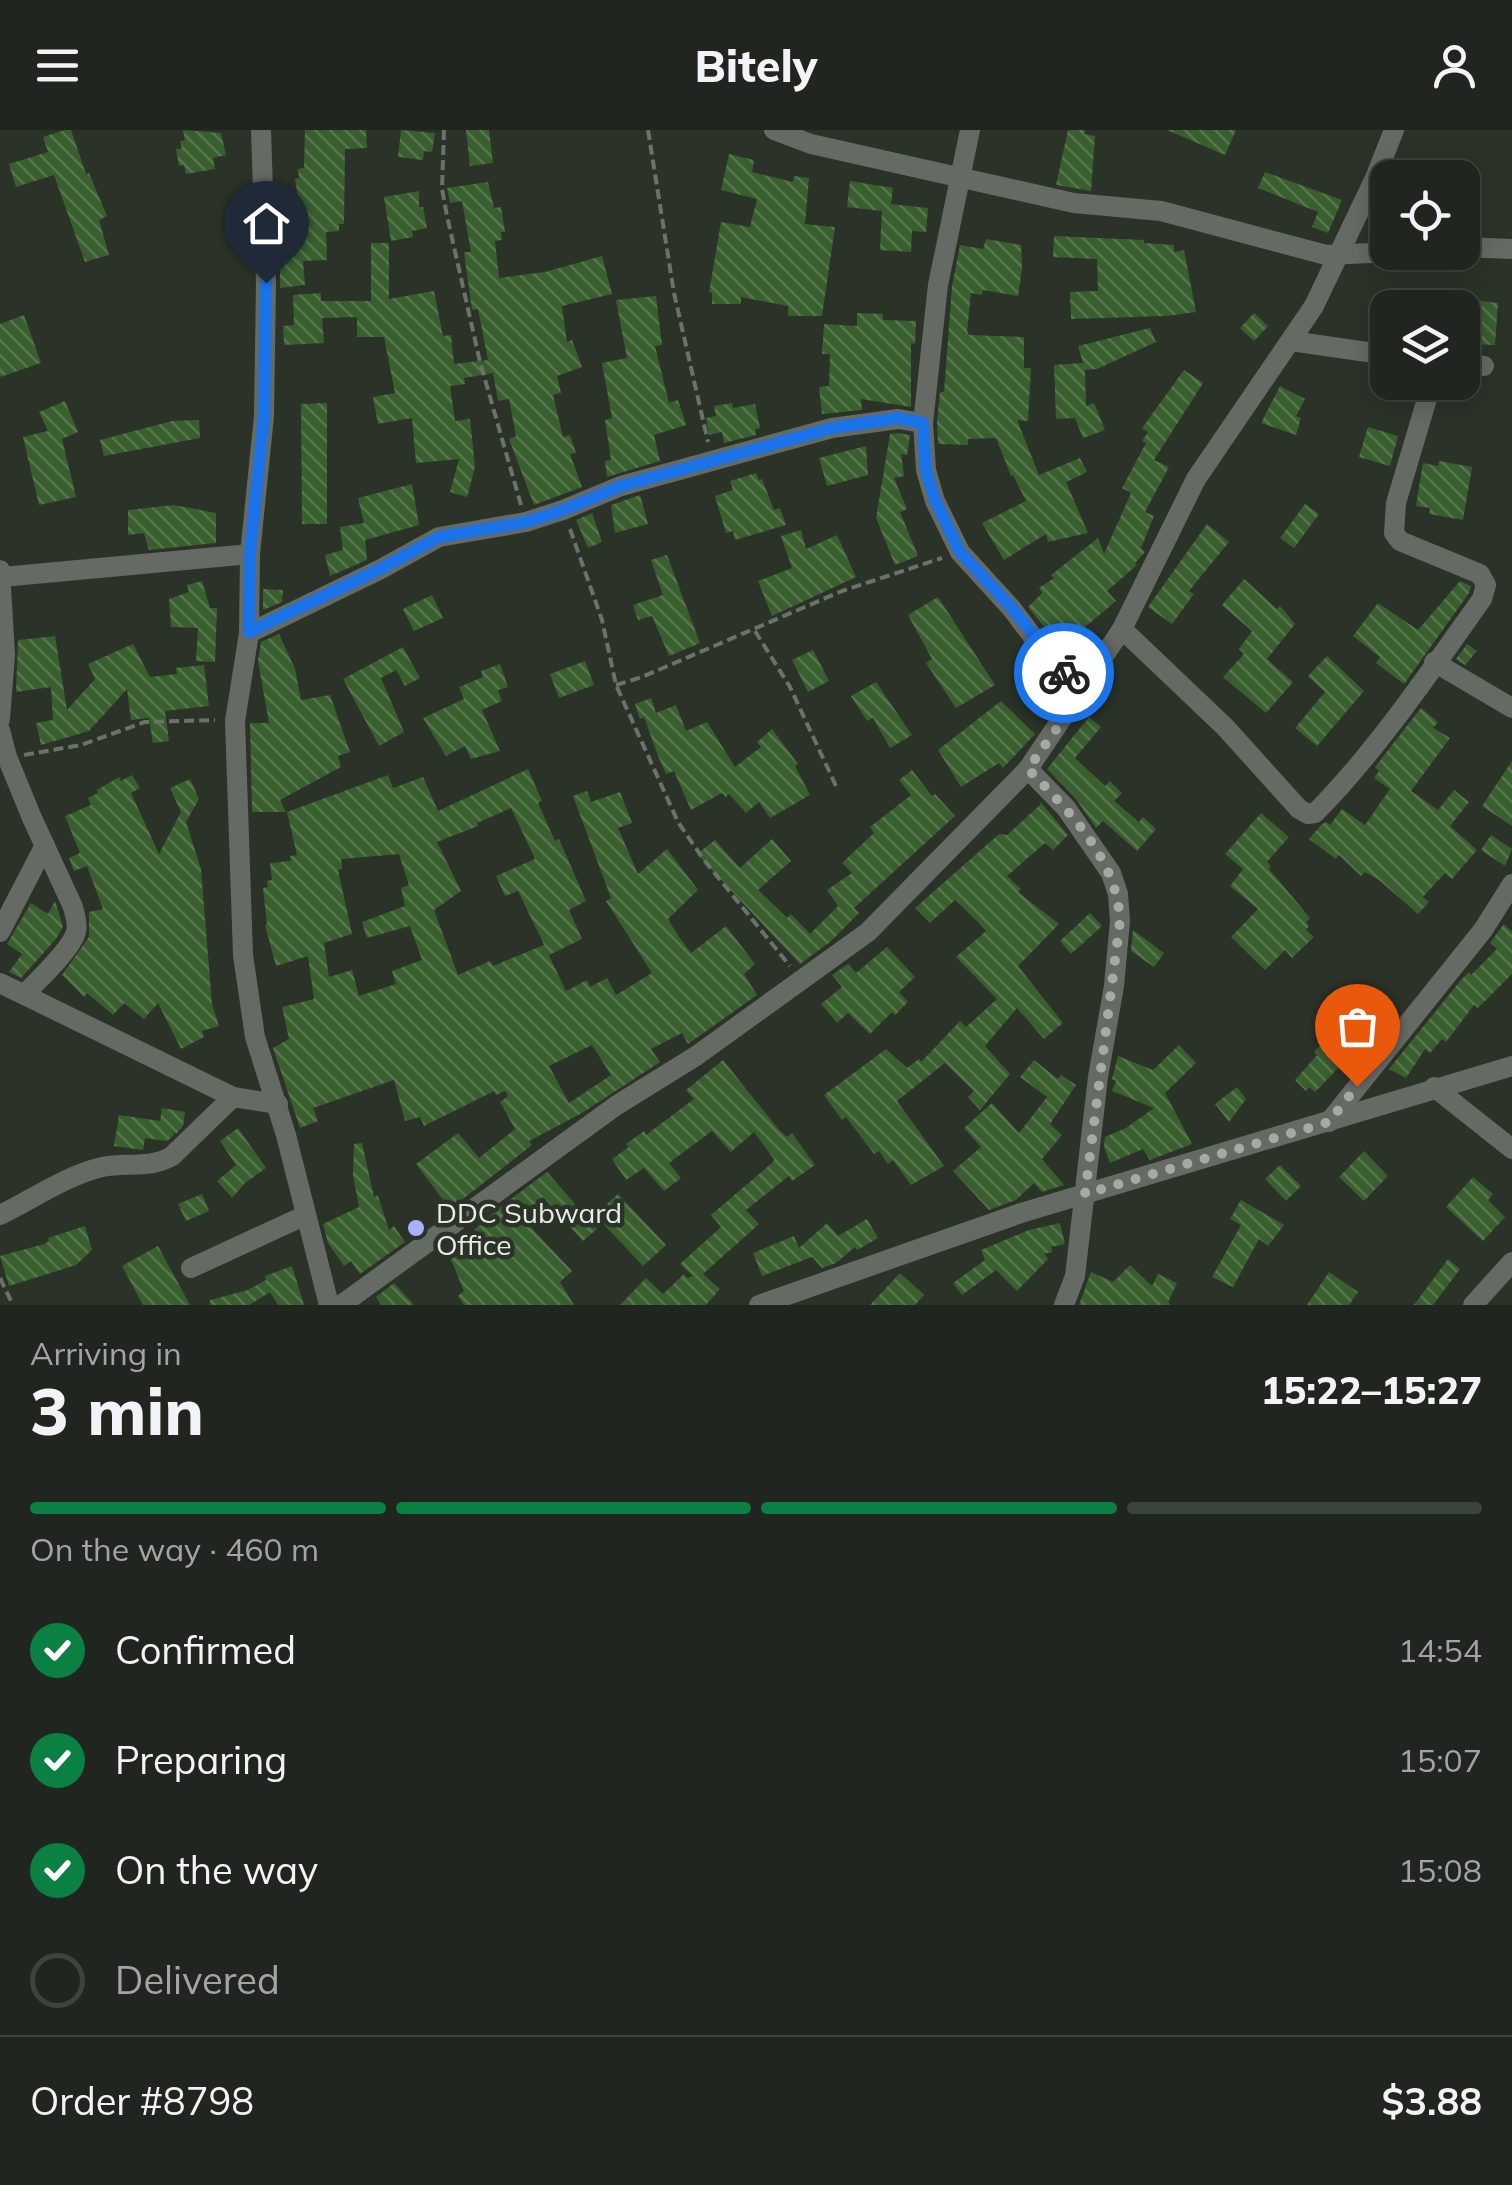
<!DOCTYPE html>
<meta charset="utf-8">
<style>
body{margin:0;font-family:Mulish,sans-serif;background:#282e28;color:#f1f3f6;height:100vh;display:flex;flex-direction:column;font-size:38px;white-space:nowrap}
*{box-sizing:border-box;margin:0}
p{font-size:32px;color:#a2a5a4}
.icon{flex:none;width:55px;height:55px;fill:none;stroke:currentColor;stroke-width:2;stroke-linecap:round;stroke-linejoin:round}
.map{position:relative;height:1175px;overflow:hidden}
.side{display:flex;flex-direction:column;background:#20261f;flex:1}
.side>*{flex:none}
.controls{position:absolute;left:1370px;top:30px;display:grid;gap:20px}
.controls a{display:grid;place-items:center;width:110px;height:110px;border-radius:20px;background:#20261f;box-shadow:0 5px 25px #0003,0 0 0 2px #3d433d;font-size:50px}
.pin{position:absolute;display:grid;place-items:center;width:85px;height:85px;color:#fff;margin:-102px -42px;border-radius:50% 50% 50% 0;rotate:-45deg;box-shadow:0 0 10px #0007}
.pin .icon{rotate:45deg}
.courier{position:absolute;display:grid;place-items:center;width:100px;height:100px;margin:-50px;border:8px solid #1a73e8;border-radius:50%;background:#fff;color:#222;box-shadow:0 2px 12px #0007}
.head em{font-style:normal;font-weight:800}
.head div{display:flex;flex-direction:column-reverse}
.head{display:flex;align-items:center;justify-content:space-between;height:170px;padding:0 30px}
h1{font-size:65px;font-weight:800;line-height:75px}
.bar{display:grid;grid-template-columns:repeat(4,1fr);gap:15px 10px;align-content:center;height:120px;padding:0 30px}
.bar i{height:12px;border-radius:8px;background:#3d433d}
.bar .selected{background:#0b8043}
.bar p{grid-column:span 4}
.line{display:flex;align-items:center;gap:25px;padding:0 30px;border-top:2px solid #3d433d}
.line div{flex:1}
ol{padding:0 30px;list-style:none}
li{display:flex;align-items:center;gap:30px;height:110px}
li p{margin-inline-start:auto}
li .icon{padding:10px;border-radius:50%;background:#0b8043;color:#fff;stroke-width:4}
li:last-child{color:#a2a5a4}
li i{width:55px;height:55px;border:5px solid #3d433d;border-radius:50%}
header{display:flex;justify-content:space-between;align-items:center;height:130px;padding:0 30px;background:#20261f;font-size:45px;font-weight:800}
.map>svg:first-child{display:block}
.building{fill:url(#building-back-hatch);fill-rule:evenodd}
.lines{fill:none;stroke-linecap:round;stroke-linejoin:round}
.path{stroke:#6b7269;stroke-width:4;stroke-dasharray:10 5;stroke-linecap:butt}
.minor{stroke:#666a65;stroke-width:20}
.done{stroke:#a5aba4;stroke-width:10;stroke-dasharray:0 18}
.route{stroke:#1a73e8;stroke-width:12}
.poi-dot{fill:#a7b1fc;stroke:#2b3329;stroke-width:4}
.labels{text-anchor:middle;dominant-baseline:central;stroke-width:9;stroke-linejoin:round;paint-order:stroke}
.poi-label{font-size:28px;fill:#e7ece6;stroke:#2b3329;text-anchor:start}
</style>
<header><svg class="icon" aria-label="menu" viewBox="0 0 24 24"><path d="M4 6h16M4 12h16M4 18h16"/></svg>Bitely<svg class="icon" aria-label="person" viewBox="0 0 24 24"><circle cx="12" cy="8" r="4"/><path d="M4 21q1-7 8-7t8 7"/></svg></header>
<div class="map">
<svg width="1512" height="1175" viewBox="0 0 1512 1175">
<defs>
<pattern id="building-back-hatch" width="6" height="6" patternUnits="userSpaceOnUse" patternTransform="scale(2.5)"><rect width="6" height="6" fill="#395f2f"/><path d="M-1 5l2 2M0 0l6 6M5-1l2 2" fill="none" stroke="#56764d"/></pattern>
</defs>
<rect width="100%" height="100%" fill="#2b3329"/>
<g class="building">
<polygon points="65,0 71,0 86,44 89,43 107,86 99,90 109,125 85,132 54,45 16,57 9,34 48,22 43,7"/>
<polygon points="183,0 221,3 226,25 213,28 215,39 186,44 184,35 179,36 176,19 182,18 180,11 185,10"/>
<polygon points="305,0 366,0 367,18 345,19 344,94 339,94 339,101 326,102 327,130 303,131 305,155 280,158 280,81 300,80 295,49 299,48 298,39 304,38"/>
<polygon points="401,0 435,3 432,22 424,21 423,30 398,27"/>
<polygon points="466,0 489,0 493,33 470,36"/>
<polygon points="1068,0 1085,0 1084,4 1095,6 1091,61 1056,55"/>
<polygon points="1167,0 1236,0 1225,25"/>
<polygon points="729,24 754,30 752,42 793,52 794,46 809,48 805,94 835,97 822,186 788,186 788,176 741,167 741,174 712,174 712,162 709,163 721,92 750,97 757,69 721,60"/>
<polygon points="1265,42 1342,70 1328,103 1312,97 1318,82 1258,58"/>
<polygon points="850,51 893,58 891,74 928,78 926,102 912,101 911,122 880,120 882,81 847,77"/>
<polygon points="488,52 494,78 501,77 505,102 501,102 502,110 495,111 499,148 545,142 602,126 612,164 562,176 567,212 572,210 582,237 557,246 561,263 553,265 563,307 570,305 576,323 570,324 582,357 534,375 509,309 516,306 509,269 498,271 493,243 464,248 465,254 450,256 455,291 470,289 475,337 467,367 450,362 459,329 416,333 412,288 378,294 373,267 395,263 384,207 357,207 357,187 322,188 324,213 284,215 283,196 294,195 293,165 321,163 321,171 371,171 371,113 389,113 389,169 434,161 443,206 451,205 454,234 488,230 478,179 472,180 464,122 471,122 462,71 450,73 447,58"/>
<polygon points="419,61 419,77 423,77 427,98 412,101 413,107 391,111 384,67"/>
<polygon points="1054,106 1144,110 1144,113 1174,115 1174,122 1184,120 1196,182 1167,186 1071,189 1070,162 1098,161 1097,129 1053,127"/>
<polygon points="986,109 1021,115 1022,139 1018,166 983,160 982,165 971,163 967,201 969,205 1024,207 1024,238 1031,238 1028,291 1017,290 1039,345 1080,328 1087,342 1066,352 1088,403 1048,412 1046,404 1004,430 982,393 1026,371 1013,345 1011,346 996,308 968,309 968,315 938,314 937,293 940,262 944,262 952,157 960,115 983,119"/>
<polygon points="656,166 662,215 655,216 669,273 678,270 686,295 654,305 660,331 607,347 605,331 611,330 605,290 612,288 602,233 627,228 616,170"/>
<polygon points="1474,170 1498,173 1495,215 1471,214 1472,201 1462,199 1462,182 1473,184"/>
<polygon points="857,183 883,184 883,190 916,191 915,214 911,213 911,277 861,269 862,280 822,284 819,257 829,256 830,224 822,224 824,194 857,196"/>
<polygon points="1254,183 1268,196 1254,211 1240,198"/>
<polygon points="24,185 41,233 0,247 0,194"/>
<polygon points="1150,198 1156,212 1097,239 1085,240 1086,276 1094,273 1105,300 1083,308 1075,288 1056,289 1054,235 1083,233 1078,216"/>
<polygon points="1184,240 1203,253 1154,330 1169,337 1145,382 1154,386 1141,418 1145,422 1135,433 1137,435 1107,461 1116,471 1085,497 1098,510 1075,535 1028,477 1042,463 1039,458 1054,448 1051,445 1098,408 1104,424 1131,363 1122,358 1146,313 1142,311 1148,302 1142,298"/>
<polygon points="1280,256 1305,269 1296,286 1301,288 1296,305 1261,293"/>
<polygon points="65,271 78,302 62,309 76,367 39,375 23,307 48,301 39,282"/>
<polygon points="327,273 327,394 302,394 301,274"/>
<polygon points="732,273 733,278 755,274 760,298 755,299 756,305 724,313 722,302 709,305 706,288 716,286 714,276"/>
<polygon points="199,290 200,308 104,326 100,310 172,291"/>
<polygon points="1368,297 1398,306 1390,336 1359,327"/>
<polygon points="898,303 910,305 907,325 901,324 904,346 894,348 907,379 900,382 918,426 895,435 876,388 890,304"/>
<polygon points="866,316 868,345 827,356 819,328"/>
<polygon points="1439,331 1472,337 1463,390 1429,384 1430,378 1416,376 1423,333 1438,336"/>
<polygon points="756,343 759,350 762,349 774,380 780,378 786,395 735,410 733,401 726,403 715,366 733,360 730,351"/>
<polygon points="412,354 419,395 365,410 367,430 330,446 325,425 343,420 340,397 364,393 358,368"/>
<polygon points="640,365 648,394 615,403 611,375"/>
<polygon points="1305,374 1319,384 1294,418 1280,408"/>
<polygon points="174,375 216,383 216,413 149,420 144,403 128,405 128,380"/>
<polygon points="592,383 602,412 588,418 576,390"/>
<polygon points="1207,394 1229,412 1189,461 1194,464 1172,494 1148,477"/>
<polygon points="801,400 806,419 837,405 856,447 772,486 758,451 792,438 781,406"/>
<polygon points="667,425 700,513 669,526 652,486 638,490 633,475 663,465 651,430"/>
<polygon points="1244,449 1277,479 1280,476 1295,494 1267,529 1293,552 1266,583 1223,547 1244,524 1239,519 1252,501 1222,475"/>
<polygon points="202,451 210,478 217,478 215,532 196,531 198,498 171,497 169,469 189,462 187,455"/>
<polygon points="1460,451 1471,456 1469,463 1404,554 1376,533 1380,527 1353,506 1378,473 1418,500"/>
<polygon points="263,459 283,460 282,472 263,480"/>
<polygon points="432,465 443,488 414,501 403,479"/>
<polygon points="938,467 995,555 956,578 926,533 932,529 908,485"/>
<polygon points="279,504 295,539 301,570 330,565 350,622 338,626 341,637 280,670 286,682 252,682 250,593 269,593 258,531 261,512"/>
<polygon points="55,506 67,580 95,549 88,534 133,514 150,547 177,544 176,538 204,535 209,576 165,581 169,611 153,613 149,588 131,590 127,559 89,601 41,615 36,593 53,590 51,557 16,562 18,510"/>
<polygon points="1467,514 1477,521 1465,535 1456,529"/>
<polygon points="403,517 420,548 405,556 396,540 381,548 404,602 379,616 343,549"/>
<polygon points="813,520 829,551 808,562 792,530"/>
<polygon points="1327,526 1364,561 1317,616 1295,598 1325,562 1308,546"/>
<polygon points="585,531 594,555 559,568 550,544"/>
<polygon points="500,534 508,557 498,560 502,571 482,580 500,621 471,629 465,616 446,626 423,588 464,569 459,557 483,547 481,541"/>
<polygon points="876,552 912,605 890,618 873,588 867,591 851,566"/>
<polygon points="651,568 656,583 676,575 686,601 707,592 735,637 761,617 757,612 772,599 798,634 795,636 810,665 770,688 759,672 746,683 729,664 726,667 722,663 691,680 674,641 666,644 658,626 644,587 655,583 640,589 635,574"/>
<polygon points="1001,571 1035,604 1003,638 999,633 961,657 938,620"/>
<polygon points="1421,578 1438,592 1433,598 1450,608 1411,661 1438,680 1454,660 1469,672 1450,696 1477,720 1452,749 1445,743 1423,767 1429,772 1418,784 1379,750 1365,742 1361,746 1339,725 1336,729 1309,709 1322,694 1326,692 1330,695 1342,679 1365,695 1390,659 1374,648 1379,641 1375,637"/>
<polygon points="1089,587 1101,597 1075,628 1105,656 1110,651 1122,663 1114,671 1139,692 1143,687 1156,699 1137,721 1103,691 1096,698 1076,669 1047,639"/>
<polygon points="1512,631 1512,696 1482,676"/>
<path d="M528 639 542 671 538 673 555 711 559 709 586 771 569 780 582 809 549 825 518 761 505 766 496 746 535 729 511 678 477 693 478 696 437 712 461 761 434 780 458 845 490 831 493 836 544 815 566 861 587 850 590 857 607 848 616 865 652 843 606 771 611 768 573 666 587 661 591 672 620 662 632 693 618 698 638 744 667 719 698 760 668 789 679 807 691 823 726 796 755 834 744 844 757 865 688 914 682 903 651 919 660 932 582 983 529 1011 532 1015 450 1079 416 1034 458 1003 479 1028 515 999 500 972 508 966 505 961 496 965 494 961 424 996 420 987 405 991 394 950 313 978 318 991 300 998 273 918 289 909 282 877 314 869 308 826 276 836 265 795 267 794 263 758 268 757 267 751 272 750 270 733 291 731 290 726 297 725 287 682 388 645 393 658 423 647 438 681ZM399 724 409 755 401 758 405 776 362 792 367 808 410 796 422 830 392 841 396 854 359 866 352 840 329 847 324 813 352 804 338 740 342 739 341 729ZM592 915 611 945 569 973 549 936Z"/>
<polygon points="912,640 932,666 935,664 955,686 854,778 859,783 830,812 800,834 697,724 715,710 740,738 772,709 791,731 758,760 787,788 791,784 810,804 838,776 827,760 852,743 842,733 874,703 870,697 911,665 899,650"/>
<polygon points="132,645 140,658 131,663 159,724 181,682 170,658 190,649 199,669 186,692 201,739 212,874 219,896 202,901 204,907 181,919 158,873 144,889 124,873 113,885 87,863 84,867 62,845 89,807 89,782 103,779 87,736 74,741 69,728 80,723 65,686 91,675 88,668 98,663 97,660 119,647 121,651"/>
<polygon points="1038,669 1068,705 1053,720 1045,713 1007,746 1021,759 1018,762 1059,794 1018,836 1063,893 1044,909 1017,878 985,916 1010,944 980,980 968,967 974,961 945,933 897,971 944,1036 911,1055 893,1030 888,1034 879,1021 874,1024 846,987 842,990 824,965 886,919 907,938 919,929 921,932 960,891 966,897 997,869 956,827 986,801 977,791 955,770 930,793 915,778 999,704 1007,705 1041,674"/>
<polygon points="1261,683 1289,707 1267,732 1271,736 1269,739 1310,788 1306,793 1309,796 1306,800 1314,807 1292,828 1285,820 1265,840 1231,807 1258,779 1230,756 1243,739 1225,724"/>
<polygon points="1491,705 1512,719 1505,736 1481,720"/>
<polygon points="55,771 63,796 56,809 21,848 9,842 22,824 7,814 31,773 48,784"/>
<polygon points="1090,783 1102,796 1071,824 1060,811"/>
<polygon points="1504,794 1512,802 1512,844 1478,878 1474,875 1446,912 1442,909 1430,923 1425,919 1406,948 1389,939 1461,850 1469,842 1471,845 1497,819 1490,813"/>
<polygon points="1133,800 1164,823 1154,837 1131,821"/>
<polygon points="887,817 915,847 899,862 908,872 895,885 892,882 870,904 848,883 837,893 821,874 842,857 832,845 848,834 856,843"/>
<polygon points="1325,910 1341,926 1337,929 1342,934 1315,962 1309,957 1306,961 1295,950 1317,925 1314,922"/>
<polygon points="1179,915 1196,933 1165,963 1192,1014 1150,1030 1143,1019 1110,1033 1104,1017 1105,1007 1126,998 1154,978 1112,961 1116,951 1112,949 1118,926 1153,940"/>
<polygon points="723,930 779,1000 787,1007 792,1003 815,1035 792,1051 789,1046 746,1080 759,1094 703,1144 720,1159 706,1175 620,1175 646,1148 663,1164 684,1144 687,1148 693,1146 680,1134 721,1097 711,1085 773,1032 774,1029 754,1002 731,1022 712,1001 669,1033 681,1048 664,1061 644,1038 626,1050 612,1029 629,1017 626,1014 644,1001 646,1005 694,969 686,960"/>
<polygon points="1034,930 1058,949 1061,945 1076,955 1050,994 1062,1005 1042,1029 1064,1055 1042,1062 1034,1053 1016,1070 989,1080 953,1041 981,1017 964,998 992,973 1019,1003 1047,967 1020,947"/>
<polygon points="1237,957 1246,969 1229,992 1215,974"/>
<polygon points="162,978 185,982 183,996 176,1004 172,1001 174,1005 167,1011 145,1008 143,1020 114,1016 119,985 160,991"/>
<polygon points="238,998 266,1038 245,1053 232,1068 217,1051 236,1035 220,1011"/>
<polygon points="362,1013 374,1067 378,1066 389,1100 394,1096 405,1112 360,1144 351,1131 344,1136 328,1113 323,1094 359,1077 353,1045 354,1014"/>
<polygon points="1364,1021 1388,1046 1364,1071 1339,1047"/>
<polygon points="1280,1035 1301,1056 1286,1071 1265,1049"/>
<polygon points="547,1042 597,1099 583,1111 543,1067 521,1087 572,1141 560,1152 574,1175 464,1175 458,1166 464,1161 449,1125 469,1117 463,1110 495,1081"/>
<polygon points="1473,1047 1493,1064 1488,1070 1505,1087 1483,1111 1446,1077"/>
<polygon points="202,1064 209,1081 186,1091 178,1074"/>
<polygon points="618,1064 666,1115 643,1136 595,1085"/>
<polygon points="1241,1070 1284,1095 1268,1116 1259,1109 1233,1157 1212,1147 1241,1095 1230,1089"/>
<polygon points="867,1089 878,1108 857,1120 855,1117 836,1133 822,1138 812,1127 762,1146 753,1123 794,1106 799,1118 827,1093 838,1106"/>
<polygon points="1060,1093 1065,1114 1051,1117 1052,1122 1044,1124 1048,1129 1017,1161 996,1140 962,1165 953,1153 985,1130 981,1120 1029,1100"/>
<polygon points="85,1096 92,1120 76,1135 9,1156 0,1126 44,1114 49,1111 48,1108"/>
<polygon points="158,1116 190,1175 143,1175 122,1136"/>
<polygon points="1448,1129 1460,1139 1433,1175 1414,1175"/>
<polygon points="1130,1135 1152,1156 1158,1144 1177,1153 1168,1172 1171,1175 1079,1175 1091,1142 1113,1152"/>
<polygon points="292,1136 304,1175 278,1175 270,1162 249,1175 210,1175 210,1170 248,1160 266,1150 265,1146"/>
<polygon points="1329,1142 1358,1162 1349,1175 1307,1175"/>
<polygon points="900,1143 924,1165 915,1175 870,1175"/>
<polygon points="394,1153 414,1175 381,1175 376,1167"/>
</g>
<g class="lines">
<g class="path">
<polyline points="444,0 442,59 447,86 480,232 521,375"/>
<polyline points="648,0 674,163 708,312"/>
<polyline points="570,399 602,490 616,555 678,692 704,730 790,836"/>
<polyline points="755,501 790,557 836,656"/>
<polyline points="616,555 642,547 842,461 942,428"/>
<polyline points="24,625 81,615 145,592 215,590"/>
<polyline points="0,1148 13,1175"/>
</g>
<g class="minor">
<polyline points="261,0 266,153 264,286 250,424 249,503 235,591 243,825 255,907 286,1005 329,1175"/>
<polyline points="774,0 811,14 1074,73 1161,81 1326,125 1393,122"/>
<polyline points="970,0 938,155 923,293 926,340 935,371 960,422 1012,479 1045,523 1081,563"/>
<polyline points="1462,117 1512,119"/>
<polyline points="1291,211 1388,225"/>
<polyline points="1462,233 1484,236"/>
<polyline points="0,440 5,525 0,589"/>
<polyline points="2,447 250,424"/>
<path d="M1122 499 1225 597 1299 679 1308 684 1315 683C1375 623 1432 539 1482 469L1486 455 1480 444 1400 411 1394 403 1396 373 1432 252"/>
<polyline points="249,503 381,439 439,407 526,392 563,380 621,356 832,298 898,289 923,293"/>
<polyline points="1434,532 1512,578"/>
<path d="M0 600 7 627 32 688 73 777C75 784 78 795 76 802 71 820 38 850 24 865"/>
<polyline points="1028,639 1066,678 1111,743 1118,764 1120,791 1114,856 1098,947 1075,1146 1064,1175"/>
<polyline points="0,802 45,715"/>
<polyline points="0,853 233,967 278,974"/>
<polyline points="1434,957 1512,1019"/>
<polyline points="1329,992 1483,800 1512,754"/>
<path d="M0 1085C33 1069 65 1046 102 1037 125 1032 151 1039 172 1026L233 967"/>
<polyline points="191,1138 306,1085"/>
<polyline points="341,1175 617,975 696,926 868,802 1028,639 1122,499 1196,349 1314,176 1375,48 1394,0"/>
<polyline points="759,1175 1021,1083 1512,936"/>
<polyline points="1473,1175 1512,1132"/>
</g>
</g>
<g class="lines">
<path class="done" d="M1064 543 1082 563 1028 639C1070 682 1117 729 1120 791L1085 1064 1329 992 1357 956"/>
<polyline class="route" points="266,153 264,286 250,424 249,502 382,438 439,407 526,392 563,380 621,356 832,298 898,288 923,293 926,340 935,370 960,422 1012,478 1064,543"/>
</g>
<circle class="poi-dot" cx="416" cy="1098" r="10"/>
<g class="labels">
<g class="poi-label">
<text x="436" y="1082">DDC Subward<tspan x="436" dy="32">Office</tspan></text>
</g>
</g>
</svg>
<div class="controls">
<a><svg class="icon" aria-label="locate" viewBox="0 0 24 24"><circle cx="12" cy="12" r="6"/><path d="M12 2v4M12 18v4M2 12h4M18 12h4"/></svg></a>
<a><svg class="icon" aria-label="layers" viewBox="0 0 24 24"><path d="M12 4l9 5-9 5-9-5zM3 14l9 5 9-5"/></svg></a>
</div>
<div class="pin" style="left:1357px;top:956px;background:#ea580c"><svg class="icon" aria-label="bag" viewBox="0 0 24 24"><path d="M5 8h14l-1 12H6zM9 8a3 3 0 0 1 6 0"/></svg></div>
<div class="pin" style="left:266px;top:153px;background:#1f2937"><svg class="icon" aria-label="home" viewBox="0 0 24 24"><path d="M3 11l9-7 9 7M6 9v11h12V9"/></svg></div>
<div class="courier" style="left:1064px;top:543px"><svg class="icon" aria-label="bike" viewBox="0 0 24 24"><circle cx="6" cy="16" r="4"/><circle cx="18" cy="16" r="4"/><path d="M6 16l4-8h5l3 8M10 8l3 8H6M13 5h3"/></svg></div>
</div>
<section class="side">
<div class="head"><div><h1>3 min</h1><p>Arriving in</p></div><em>15:22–15:27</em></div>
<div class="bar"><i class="selected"></i><i class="selected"></i><i class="selected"></i><i></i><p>On the way · 460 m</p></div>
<ol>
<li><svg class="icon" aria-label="check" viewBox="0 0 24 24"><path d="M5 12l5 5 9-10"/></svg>Confirmed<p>14:54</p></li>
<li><svg class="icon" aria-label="check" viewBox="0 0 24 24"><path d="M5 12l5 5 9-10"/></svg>Preparing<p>15:07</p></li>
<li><svg class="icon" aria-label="check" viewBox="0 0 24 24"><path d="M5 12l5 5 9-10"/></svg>On the way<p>15:08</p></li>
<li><i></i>Delivered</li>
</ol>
<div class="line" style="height:130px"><div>Order #8798</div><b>$3.88</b></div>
</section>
